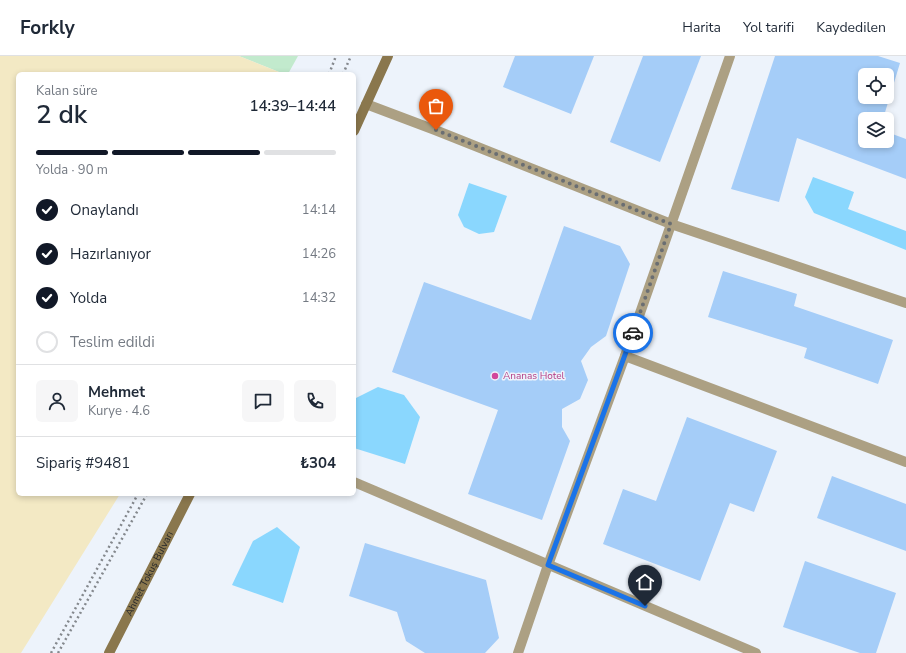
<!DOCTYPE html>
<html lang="tr">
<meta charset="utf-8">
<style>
body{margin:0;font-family:"Nunito Sans",sans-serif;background:#f6f6f7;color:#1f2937;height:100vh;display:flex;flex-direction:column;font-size:15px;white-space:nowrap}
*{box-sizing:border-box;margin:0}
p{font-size:13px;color:#747a83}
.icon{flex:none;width:22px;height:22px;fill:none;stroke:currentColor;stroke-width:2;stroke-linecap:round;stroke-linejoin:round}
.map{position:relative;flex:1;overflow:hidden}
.side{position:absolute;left:16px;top:16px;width:340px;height:424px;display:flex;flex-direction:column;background:#fff;border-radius:6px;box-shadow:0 2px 6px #0003}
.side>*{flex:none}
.fabs{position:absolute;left:858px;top:12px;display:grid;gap:8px}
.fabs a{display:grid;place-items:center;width:36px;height:36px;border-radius:6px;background:#fff;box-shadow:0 2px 6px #0003;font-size:20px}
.pin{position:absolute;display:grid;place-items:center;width:34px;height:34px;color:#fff;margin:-41px -17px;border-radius:50% 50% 50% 0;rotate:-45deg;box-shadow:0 0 4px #0007}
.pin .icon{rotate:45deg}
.courier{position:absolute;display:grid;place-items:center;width:40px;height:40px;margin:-20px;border:3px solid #1a73e8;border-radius:50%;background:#fff;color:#222;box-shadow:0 1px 5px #0007}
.head em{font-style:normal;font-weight:600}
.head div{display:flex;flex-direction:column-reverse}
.head{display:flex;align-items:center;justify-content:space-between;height:68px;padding:0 20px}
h1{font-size:26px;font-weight:600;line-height:30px}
.bar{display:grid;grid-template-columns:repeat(4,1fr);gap:6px 4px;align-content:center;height:48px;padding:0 20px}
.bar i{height:5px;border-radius:3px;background:#e0e1e3}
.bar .active{background:#111827}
.bar p{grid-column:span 4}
.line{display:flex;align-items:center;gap:10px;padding:0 20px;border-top:1px solid #e0e1e3}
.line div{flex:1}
.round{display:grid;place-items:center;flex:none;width:42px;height:42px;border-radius:6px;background:#f6f6f7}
ol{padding:0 20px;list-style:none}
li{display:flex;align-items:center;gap:12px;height:44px}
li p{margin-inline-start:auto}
li .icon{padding:4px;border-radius:50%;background:#111827;color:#fff;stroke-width:4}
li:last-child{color:#747a83}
li i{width:22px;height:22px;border:2px solid #e0e1e3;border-radius:50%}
header{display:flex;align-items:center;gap:24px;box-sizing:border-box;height:56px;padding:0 20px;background:#fff;border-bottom:1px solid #e0e1e3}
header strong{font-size:19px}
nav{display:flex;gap:22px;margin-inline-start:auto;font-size:14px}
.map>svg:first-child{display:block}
.green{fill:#c2eacd}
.sand{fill:#f3e9c4}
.water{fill:#8ad7fe}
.building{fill:#a5cdf8;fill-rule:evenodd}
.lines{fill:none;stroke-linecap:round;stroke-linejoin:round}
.path{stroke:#84888d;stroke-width:2.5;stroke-dasharray:2 3;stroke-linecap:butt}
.minor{stroke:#aca083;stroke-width:10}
.secondary{stroke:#8a774d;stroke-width:10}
.done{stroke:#6a6e72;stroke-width:4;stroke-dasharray:0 7.2}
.route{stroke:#1a73e8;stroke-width:5}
.hotel-dot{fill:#d1479c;stroke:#edf3fb;stroke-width:1.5}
.labels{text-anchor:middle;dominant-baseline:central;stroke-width:3;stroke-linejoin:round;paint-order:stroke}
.hotel-label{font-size:10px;fill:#b23c85;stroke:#edf3fb;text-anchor:start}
.street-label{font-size:10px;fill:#242629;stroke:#edf3fb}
</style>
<header>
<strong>Forkly</strong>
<nav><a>Harita</a><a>Yol tarifi</a><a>Kaydedilen</a></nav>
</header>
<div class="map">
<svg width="906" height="597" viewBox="0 0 906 597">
<rect width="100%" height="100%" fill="#edf3fb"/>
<polygon class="green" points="239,0 298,0 288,18 284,18"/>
<polygon class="sand" points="0,0 239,0 284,18 18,18 18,438 120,438 21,597 0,597"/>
<g class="water">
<polygon points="813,121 854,136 848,153 906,175 906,194 814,157 805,141"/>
<polygon points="469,127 507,140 494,176 479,178 464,171 458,159"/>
<polygon points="378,331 404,339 420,361 405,408 354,392 354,343"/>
<polygon points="277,471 300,491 283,547 232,529 253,485"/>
</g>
<g class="building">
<polygon points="515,0 594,0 571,58 503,31"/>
<polygon points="643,0 701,0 660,106 610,86"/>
<path d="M775 0H878L900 7 883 63H865V85H887V76L906 83V123L797 82 779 146 731 133ZM865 19H887V41H865Z"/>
<polygon points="564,170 620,190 630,208 606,280 591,291 581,305 588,324 580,343 562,353 562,371 570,385 542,464 468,438 498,354 392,316 424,226 531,264"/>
<polygon points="723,215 797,238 794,250 893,284 878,328 804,302 807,292 708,261"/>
<polygon points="687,361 777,395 754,456 730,447 700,525 603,488 623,433 656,445"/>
<polygon points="832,420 906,448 906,495 817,462"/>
<polygon points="365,487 486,524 499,582 485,597 425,597 406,585 397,556 349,540"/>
<polygon points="805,505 896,537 876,597 860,597 783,571"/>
</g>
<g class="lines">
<g class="path">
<polyline points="329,18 336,0"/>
<polyline points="343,18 351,0"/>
<polyline points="51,597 138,438"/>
<polyline points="58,597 147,438"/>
</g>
<g class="minor">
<polyline points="366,48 435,74 671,168 906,247"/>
<polyline points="625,300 906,406"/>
<polyline points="354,426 756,597"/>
<polyline points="518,597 548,509 625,300 730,0"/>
</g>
<g class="secondary">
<polyline points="354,75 388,0"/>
<path id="s1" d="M109 597 190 438"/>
</g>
</g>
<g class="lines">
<polyline class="done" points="436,74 671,168 633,277"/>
<polyline class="route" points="633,277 548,509 645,550"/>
</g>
<circle class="hotel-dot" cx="495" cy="320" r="4"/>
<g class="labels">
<g class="hotel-label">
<text x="503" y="320">Ananas Hotel</text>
</g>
<g class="street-label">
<text stroke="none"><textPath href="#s1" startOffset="89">Ahmet Tokuş Bulvarı</textPath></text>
</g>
</g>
</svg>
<div class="fabs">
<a><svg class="icon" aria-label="locate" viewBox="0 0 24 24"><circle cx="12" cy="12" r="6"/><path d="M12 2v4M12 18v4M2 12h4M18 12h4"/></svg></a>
<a><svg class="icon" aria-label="layers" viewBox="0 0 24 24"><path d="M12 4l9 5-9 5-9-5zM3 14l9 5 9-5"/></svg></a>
</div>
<div class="pin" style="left:436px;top:74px;background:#ea580c"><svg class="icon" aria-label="bag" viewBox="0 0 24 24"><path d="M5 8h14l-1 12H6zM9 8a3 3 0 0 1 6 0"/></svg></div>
<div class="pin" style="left:645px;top:550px;background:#1f2937"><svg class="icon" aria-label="home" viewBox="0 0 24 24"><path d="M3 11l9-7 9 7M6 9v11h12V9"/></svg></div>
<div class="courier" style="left:633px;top:277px"><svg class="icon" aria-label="car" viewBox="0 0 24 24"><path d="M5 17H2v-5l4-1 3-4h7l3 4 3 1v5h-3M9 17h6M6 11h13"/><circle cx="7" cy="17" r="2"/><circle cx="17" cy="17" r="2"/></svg></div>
<section class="side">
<div class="head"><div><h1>2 dk</h1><p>Kalan süre</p></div><em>14:39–14:44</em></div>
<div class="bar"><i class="active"></i><i class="active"></i><i class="active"></i><i></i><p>Yolda · 90 m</p></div>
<ol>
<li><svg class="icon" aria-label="check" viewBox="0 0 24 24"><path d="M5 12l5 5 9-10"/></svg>Onaylandı<p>14:14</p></li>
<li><svg class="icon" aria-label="check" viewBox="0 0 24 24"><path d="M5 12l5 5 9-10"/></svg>Hazırlanıyor<p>14:26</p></li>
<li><svg class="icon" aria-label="check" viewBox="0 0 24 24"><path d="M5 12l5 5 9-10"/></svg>Yolda<p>14:32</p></li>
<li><i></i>Teslim edildi</li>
</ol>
<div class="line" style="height:72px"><a class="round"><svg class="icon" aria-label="person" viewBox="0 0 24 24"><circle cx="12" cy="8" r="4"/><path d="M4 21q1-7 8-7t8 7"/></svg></a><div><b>Mehmet</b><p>Kurye · 4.6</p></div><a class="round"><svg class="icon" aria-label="chat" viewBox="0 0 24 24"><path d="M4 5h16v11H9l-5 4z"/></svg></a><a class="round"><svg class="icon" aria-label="phone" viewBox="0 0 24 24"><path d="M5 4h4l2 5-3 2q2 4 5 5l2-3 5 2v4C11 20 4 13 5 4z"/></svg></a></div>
<div class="line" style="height:52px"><div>Sipariş #9481</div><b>₺304</b></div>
</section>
</div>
